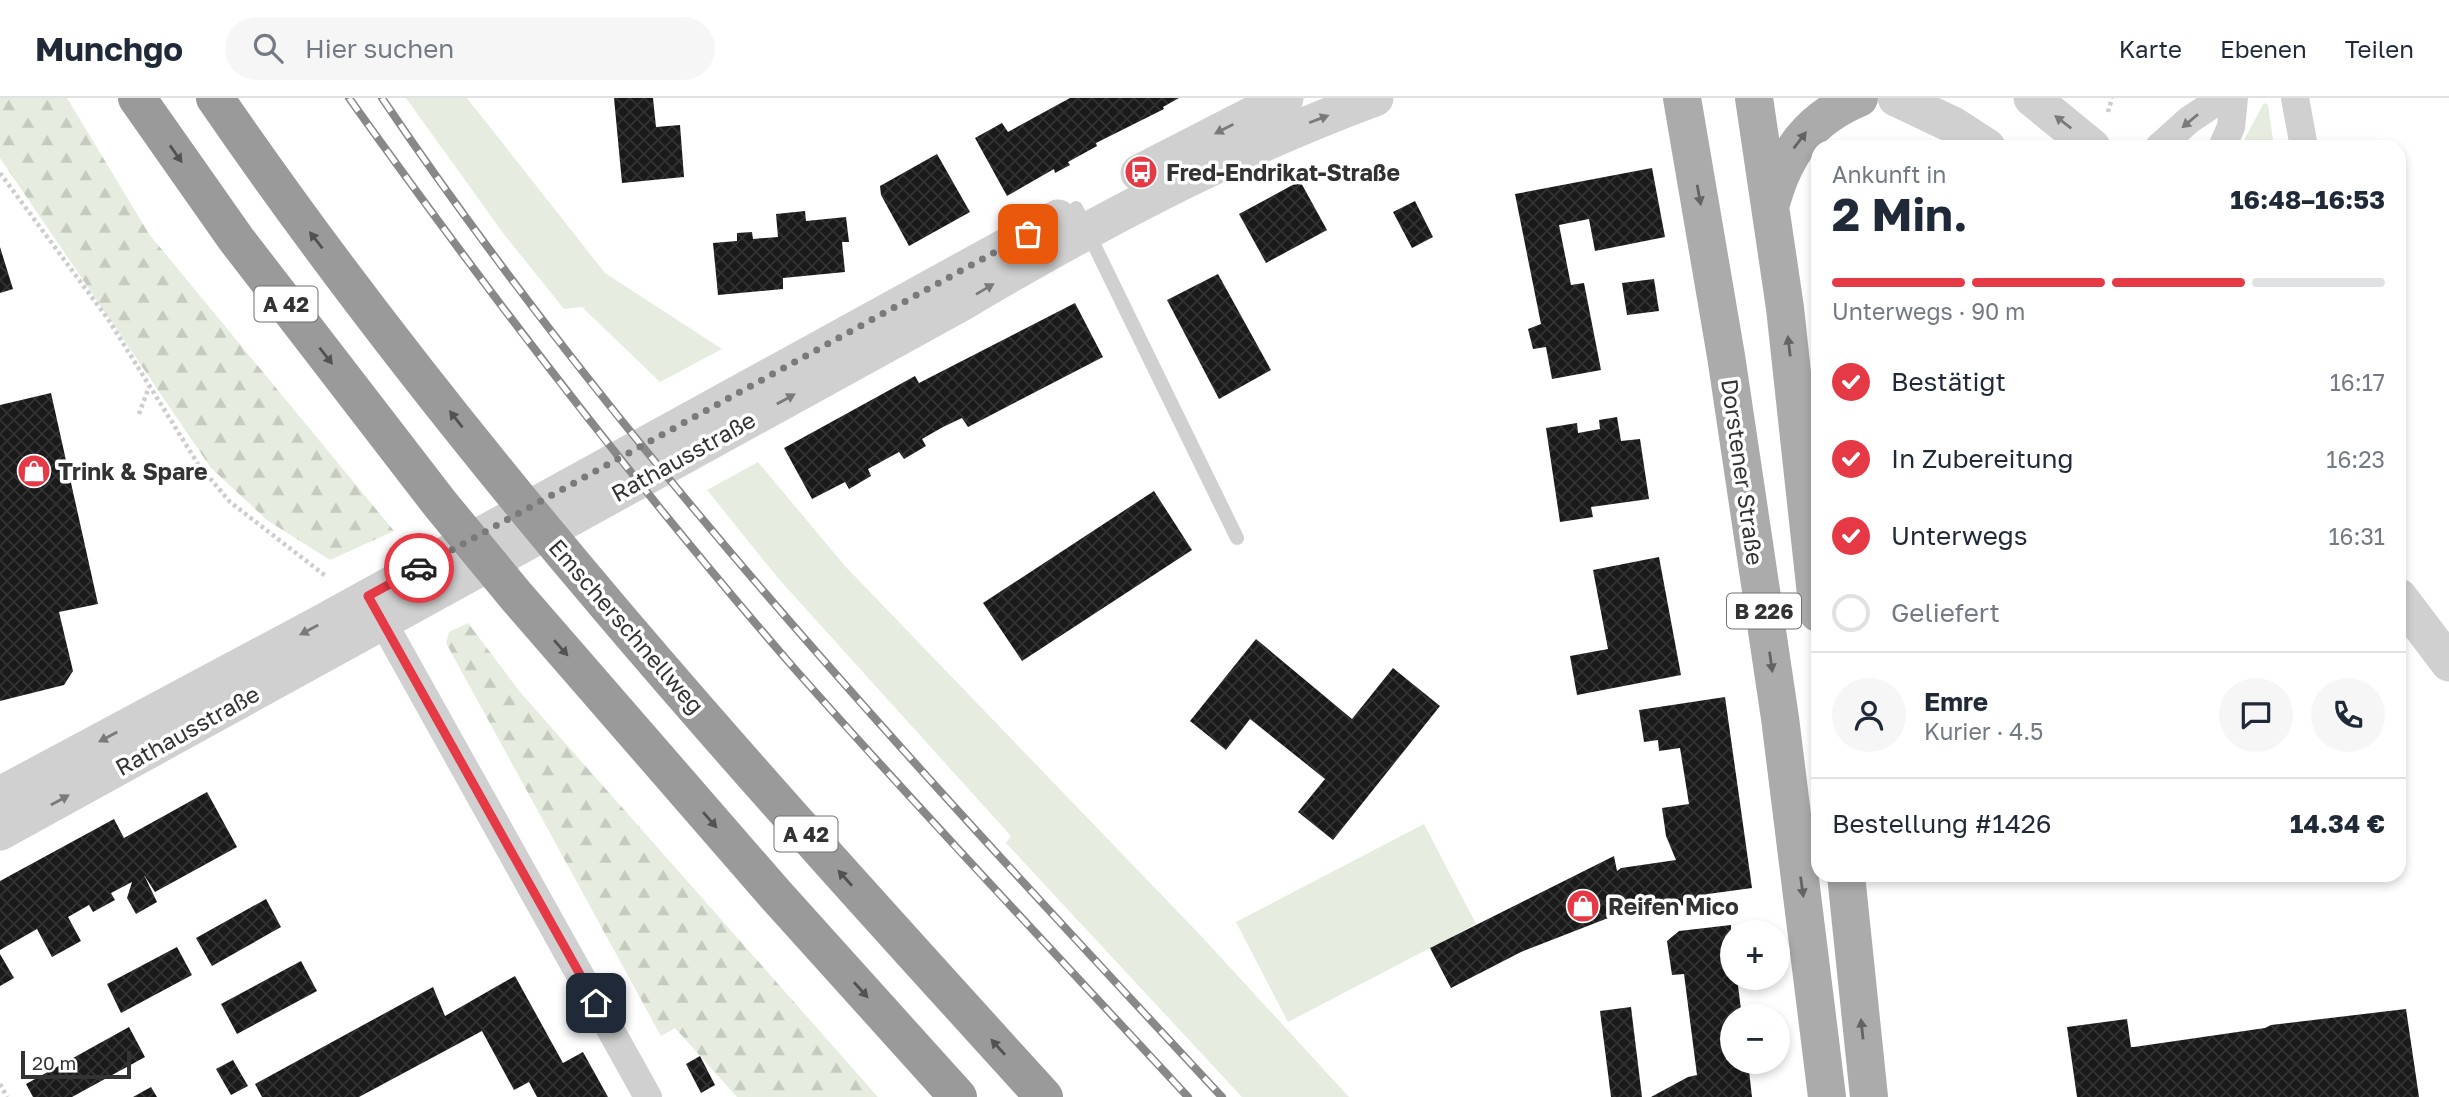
<!DOCTYPE html>
<html lang="de">
<meta charset="utf-8">
<style>
body{margin:0;font-family:"Golos Text",sans-serif;background:#f6f6f7;color:#1f2937;height:100vh;display:flex;flex-direction:column;font-size:26px;white-space:nowrap}
*{box-sizing:border-box;margin:0}
p{font-size:23px;color:#747a83}
.icon{flex:none;width:38px;height:38px;fill:none;stroke:currentColor;stroke-width:2;stroke-linecap:round;stroke-linejoin:round}
.map{position:relative;flex:1;overflow:hidden}
.details{position:absolute;left:1811px;top:42px;width:595px;height:742px;display:flex;flex-direction:column;background:#fff;border-radius:21px;box-shadow:0 4px 10px #0003}
.details>*{flex:none}
.tools{position:absolute;left:1720px;top:822px;display:grid;gap:14px}
.tools a{display:grid;place-items:center;width:70px;height:70px;border-radius:50%;background:#fff;box-shadow:0 4px 10px #0003;font-size:35px}
.scale{position:absolute;left:21px;bottom:18px;width:110px;box-sizing:border-box;padding-left:7px;border:4px solid #333;border-top:0;font-size:19px;line-height:24px;white-space:nowrap;color:#333;-webkit-text-stroke:5px #fff;paint-order:stroke}
.pin{position:absolute;display:grid;place-items:center;width:60px;height:60px;color:#fff;margin:-30px;border-radius:14px;box-shadow:0 4px 10px #0006}
.courier{position:absolute;display:grid;place-items:center;width:70px;height:70px;margin:-35px;border:5px solid #e63946;border-radius:50%;background:#fff;color:#222;box-shadow:0 2px 9px #0007}
.overview em{font-style:normal;font-weight:700}
.overview div{display:flex;flex-direction:column-reverse}
.overview{display:flex;align-items:center;justify-content:space-between;height:119px;padding:0 21px}
h1{font-size:46px;font-weight:700;line-height:52px}
.bar{display:grid;grid-template-columns:repeat(4,1fr);gap:10px 7px;align-content:center;height:84px;padding:0 21px}
.bar i{height:9px;border-radius:5px;background:#e0e1e3}
.bar .current{background:#e63946}
.bar p{grid-column:span 4}
.line{display:flex;align-items:center;gap:18px;padding:0 21px;border-top:2px solid #e0e1e3}
.line div{flex:1}
.round{display:grid;place-items:center;flex:none;width:74px;height:74px;border-radius:37px;background:#f6f6f7}
ol{padding:0 21px;list-style:none}
li{display:flex;align-items:center;gap:21px;height:77px}
li p{margin-inline-start:auto}
li .icon{padding:7px;border-radius:50%;background:#e63946;color:#fff;stroke-width:4}
li:last-child{color:#747a83}
li i{width:38px;height:38px;border:4px solid #e0e1e3;border-radius:50%}
header{display:flex;align-items:center;gap:42px;box-sizing:border-box;height:98px;padding:0 35px;background:#fff;border-bottom:2px solid #e0e1e3}
header strong{font-size:33px}
nav{display:flex;gap:38px;margin-inline-start:auto;font-size:24px}
.search{width:490px;height:63px;background:#f6f6f7;display:flex;align-items:center;gap:18px;box-sizing:border-box;padding:0 24px;border-radius:38px;color:#747a83;font-size:26px}
.map>svg:first-child{display:block}
.green{fill:#e6ecdf}
.forest{fill:url(#forest-firs)}
.building{fill:url(#building-cross-hatch)}
.lines{fill:none;stroke-linecap:round;stroke-linejoin:round}
.path{stroke:#cdcdcd;stroke-width:4.5;stroke-dasharray:3.5 3.5;stroke-linecap:butt}
.service{stroke:#d0d0d0;stroke-width:14}
.minor{stroke:#d0d0d0;stroke-width:28}
.tertiary{stroke:#d0d0d0;stroke-width:37}
.primary{stroke:#ababab;stroke-width:38}
.motorway{stroke:#9a9a9a;stroke-width:38}
.rail-casing{stroke:#888;stroke-width:8}
.rail{stroke:#fff;stroke-width:5;stroke-dasharray:16;stroke-linecap:butt}
.oneway{fill:#7a7a7a}
.oneway2{fill:#636363}
.oneway3{fill:#525252}
.done{stroke:#7a7a7a;stroke-width:7;stroke-dasharray:0 12.6}
.route{stroke:#e63946;stroke-width:9}
.labels{text-anchor:middle;dominant-baseline:central;stroke-width:7;stroke-linejoin:round;paint-order:stroke}
.shield{fill:#fff;stroke:#707070;stroke-width:2}
.shield-label{font-size:21px;font-weight:bold;fill:#333}
.poi-label{font-size:23px;font-weight:bold;fill:#333;stroke:#fff;text-anchor:start}
.street-label{font-size:23px;fill:#333;stroke:#fff}
</style>
<header>
<strong>Munchgo</strong>
<div class="search"><svg class="icon" aria-label="search" viewBox="0 0 24 24"><circle cx="10" cy="10" r="6"/><path d="M15 15l6 6"/></svg>Hier suchen</div>
<nav><a>Karte</a><a>Ebenen</a><a>Teilen</a></nav>
</header>
<div class="map">
<svg width="2449" height="999" viewBox="0 0 2449 999">
<defs>
<pattern id="forest-firs" width="22" height="20" patternUnits="userSpaceOnUse" patternTransform="scale(1.75)"><rect width="22" height="20" fill="#e6ecdf"/><path d="M5 1l3.5 6h-7zM16 11l3.5 6h-7z" fill="#c6cbc0"/></pattern>
<pattern id="building-cross-hatch" width="8" height="8" patternUnits="userSpaceOnUse" patternTransform="scale(1.75)"><rect width="8" height="8" fill="#1a1a1a"/><path d="M0 0l8 8M0 8l8-8" fill="none" stroke="#333"/></pattern>
</defs>
<rect width="100%" height="100%" fill="#fff"/>
<g class="green">
<polygon points="406,0 467,0 605,175 722,251 660,284 582,209 564,211 503,135"/>
<polygon points="2264,5 2268,7 2274,49 2258,49 2244,42"/>
<polygon points="758,364 845,468 1203,840 1349,999 1242,999 1006,745 1011,738 777,479 707,392"/>
<polygon points="1424,726 1476,826 1288,924 1236,824"/>
</g>
<g class="forest">
<polygon points="0,0 67,0 149,136 394,433 330,462 267,422 211,370 0,60"/>
<polygon points="468,525 520,594 878,999 737,999 675,930 661,938 446,545 449,534"/>
</g>
<g class="building">
<polygon points="614,0 653,0 656,29 680,27 684,79 622,85"/>
<polygon points="1070,0 1179,0 1163,9 1164,11 1096,45 1097,48 1068,64 1070,67 1055,75 1054,71 1007,98 975,40 1002,25 1008,34"/>
<polygon points="937,56 970,114 909,148 881,97 880,88"/>
<polygon points="1652,70 1665,139 1595,153 1589,121 1559,127 1571,187 1584,185 1601,272 1552,281 1546,249 1533,251 1528,231 1541,226 1515,96"/>
<polygon points="1300,83 1327,132 1266,165 1239,116"/>
<polygon points="1415,103 1433,139 1412,150 1393,114"/>
<polygon points="805,113 806,123 846,119 849,144 842,144 845,174 783,180 783,191 718,197 713,145 737,143 737,135 752,134 753,141 778,139 776,116"/>
<polygon points="0,149 13,191 0,195"/>
<polygon points="1218,176 1271,272 1219,301 1167,202"/>
<polygon points="1654,181 1659,213 1627,217 1622,185"/>
<polygon points="1075,205 1103,259 968,329 962,320 943,329 922,341 926,348 904,361 899,354 868,371 871,378 849,391 845,384 812,401 784,350 915,278 919,285"/>
<polygon points="51,295 98,506 59,514 73,573 64,587 0,603 0,307"/>
<polygon points="1617,319 1621,343 1640,341 1649,401 1591,409 1593,419 1560,424 1546,330 1577,325 1578,335 1600,331 1599,322"/>
<polygon points="1154,393 1192,452 1022,563 983,505"/>
<polygon points="1659,459 1681,577 1577,597 1570,558 1608,551 1593,472"/>
<polygon points="1256,541 1352,621 1393,570 1440,608 1333,742 1298,714 1325,681 1250,621 1226,652 1190,623"/>
<polygon points="1725,599 1752,790 1708,796 1709,804 1621,815 1521,854 1451,890 1430,850 1614,758 1617,773 1621,770 1676,762 1666,738 1662,710 1689,706 1680,650 1659,653 1658,642 1644,644 1639,612"/>
<polygon points="207,694 237,749 155,794 144,777 157,804 136,816 127,800 132,784 111,795 115,802 93,814 89,807 68,819 81,843 52,859 37,831 0,852 0,783 114,721 124,740"/>
<polygon points="266,801 281,829 212,868 196,840"/>
<polygon points="1731,827 1732,880 1737,880 1742,919 1732,919 1732,964 1748,964 1752,999 1651,999 1688,979 1697,977 1684,876 1672,877 1667,843 1679,833"/>
<polygon points="177,849 192,877 121,915 107,886"/>
<polygon points="0,856 14,880 0,888"/>
<polygon points="301,863 317,893 237,936 221,906"/>
<polygon points="515,878 563,965 583,954 608,999 537,999 529,984 514,992 482,933 359,999 262,999 255,986 433,889 445,918"/>
<polygon points="1631,909 1642,999 1611,999 1600,913"/>
<polygon points="2406,911 2419,999 2077,999 2067,929 2127,921 2131,949 2134,949 2265,930 2271,927"/>
<polygon points="129,929 145,959 72,999 33,999 26,986"/>
<polygon points="700,958 715,987 701,995 686,966"/>
<polygon points="233,962 248,988 231,997 216,971"/>
<polygon points="151,989 157,999 133,999"/>
</g>
<g class="lines">
<g class="path">
<polyline points="2108,14 2112,0"/>
<polyline points="0,75 108,221 198,366 230,404 327,479"/>
<polyline points="139,316 149,289"/>
<polyline points="0,986 7,999"/>
</g>
<polyline class="service" points="1076,110 1237,440"/>
<g class="minor">
<polyline points="2295,0 2304,49"/>
<polyline points="2159,49 2189,22 2222,0"/>
<polyline points="2222,49 2231,29 2234,0"/>
<polyline points="373,506 648,999"/>
</g>
<g class="tertiary">
<polyline points="1896,0 1953,27 1987,49"/>
<polyline points="2032,0 2092,49"/>
<polyline points="1139,75 1285,0"/>
<polyline points="2399,499 2449,565"/>
<polyline points="0,697 316,528 1058,120"/>
<path d="M0 734 961 205C1096 125 1227 55 1375 0"/>
</g>
<g class="primary">
<polyline points="1682,0 1726,258 1780,620 1827,999"/>
<polyline points="1754,0 1785,210 1818,515"/>
<path d="M1772 102C1786 53 1811 20 1859 0"/>
<polyline points="1846,777 1869,999"/>
</g>
<g class="motorway">
<polyline points="137,0 236,141 441,407 516,498 775,796 958,999"/>
<path d="M215 0C460 357 753 679 1044 999"/>
</g>
<defs>
<g id="rail">
<path d="M349 0C489 196 635 387 793 569 922 715 1056 856 1188 999"/>
<path d="M382 0C627 362 926 680 1222 999"/>
</g>
</defs>
<use href="#rail" class="rail-casing"/>
<use href="#rail" class="rail"/>
</g>
<defs><path id="oneway-solid" d="M-6-.8H1V-3.2L6.5 0L1 3.2V.8H-6Z" transform="scale(1.75)"/></defs>
<g class="oneway">
<use href="#oneway-solid" transform="translate(1319 21) rotate(-21)"/>
<use href="#oneway-solid" transform="translate(2190 23) rotate(140)"/>
<use href="#oneway-solid" transform="translate(2063 24) rotate(-142)"/>
<use href="#oneway-solid" transform="translate(1224 31) rotate(153)"/>
<use href="#oneway-solid" transform="translate(985 191) rotate(-31)"/>
<use href="#oneway-solid" transform="translate(786 301) rotate(-29)"/>
<use href="#oneway-solid" transform="translate(309 532) rotate(152)"/>
<use href="#oneway-solid" transform="translate(108 639) rotate(152)"/>
<use href="#oneway-solid" transform="translate(60 702) rotate(-29)"/>
</g>
<g class="oneway2">
<use href="#oneway-solid" transform="translate(1800 42) rotate(-53)"/>
<use href="#oneway-solid" transform="translate(1699 97) rotate(80)"/>
<use href="#oneway-solid" transform="translate(1789 248) rotate(-97)"/>
<use href="#oneway-solid" transform="translate(1771 564) rotate(82)"/>
<use href="#oneway-solid" transform="translate(1802 789) rotate(82)"/>
<use href="#oneway-solid" transform="translate(1862 931) rotate(-96)"/>
</g>
<g class="oneway3">
<use href="#oneway-solid" transform="translate(176 56) rotate(55)"/>
<use href="#oneway-solid" transform="translate(316 142) rotate(-128)"/>
<use href="#oneway-solid" transform="translate(326 258) rotate(52)"/>
<use href="#oneway-solid" transform="translate(456 321) rotate(-128)"/>
<use href="#oneway-solid" transform="translate(561 550) rotate(49)"/>
<use href="#oneway-solid" transform="translate(710 722) rotate(49)"/>
<use href="#oneway-solid" transform="translate(845 780) rotate(-132)"/>
<use href="#oneway-solid" transform="translate(861 892) rotate(48)"/>
<use href="#oneway-solid" transform="translate(998 949) rotate(-132)"/>
</g>
<g class="lines">
<polyline class="done" points="419,470 1028,136"/>
<polyline class="route" points="419,470 368,498 596,905"/>
</g>
<defs>
<symbol id="bus-disc" viewBox="-11 -11 22 22"><circle r="9.5" fill="#e63946" stroke="#fff"/><path d="M-5-6H5V4H4V6H2V4H-2V6H-4V4H-5ZM-3.5-4V0h7V-4ZM-3.5 1.2v1.5H-2V1.2ZM2 1.2v1.5H3.5V1.2Z" fill="#fff"/></symbol>
<symbol id="shop-disc" viewBox="-11 -11 22 22"><circle r="9.5" fill="#e63946" stroke="#fff"/><path d="M-5-2.5h2.3a2.7 3.5 0 0 1 5.4 0H5L5.5 6h-11ZM-1.5-2.5h3a1.5 2.3 0 0 0-3 0Z" fill="#fff"/></symbol>
</defs>
<g fill-rule="evenodd">
<use href="#bus-disc" x="1122" y="55" width="38" height="38"/>
<use href="#shop-disc" x="15" y="354" width="38" height="38"/>
<use href="#shop-disc" x="1564" y="789" width="38" height="38"/>
</g>
<g class="labels">
<g class="shield">
<rect x="254.5" y="188.5" width="63" height="35" rx="5"/>
<rect x="1727" y="495.5" width="74" height="35" rx="5"/>
<rect x="774.5" y="718.5" width="63" height="35" rx="5"/>
</g>
<g class="shield-label">
<text x="286" y="206">A 42</text>
<text x="1764" y="513">B 226</text>
<text x="806" y="736">A 42</text>
</g>
<g class="poi-label">
<text x="1166" y="74">Fred-Endrikat-Straße</text>
<text x="58" y="373">Trink &amp; Spare</text>
<text x="1608" y="808">Reifen Mico</text>
</g>
<g class="street-label">
<text transform="translate(683 358) rotate(-29)">Rathausstraße</text>
<text transform="translate(1743 374) rotate(82)">Dorstener Straße</text>
<text transform="translate(627 528) rotate(49)">Emscherschnellweg</text>
<text transform="translate(187 632) rotate(-29)">Rathausstraße</text>
</g>
</g>
</svg>
<div class="tools">
<a>+</a>
<a>−</a>
</div>
<div class="scale">20 m</div>
<div class="pin" style="left:1028px;top:136px;background:#ea580c"><svg class="icon" aria-label="bag" viewBox="0 0 24 24"><path d="M5 8h14l-1 12H6zM9 8a3 3 0 0 1 6 0"/></svg></div>
<div class="pin" style="left:596px;top:905px;background:#1f2937"><svg class="icon" aria-label="home" viewBox="0 0 24 24"><path d="M3 11l9-7 9 7M6 9v11h12V9"/></svg></div>
<div class="courier" style="left:419px;top:470px"><svg class="icon" aria-label="car" viewBox="0 0 24 24"><path d="M5 17H2v-5l4-1 3-4h7l3 4 3 1v5h-3M9 17h6M6 11h13"/><circle cx="7" cy="17" r="2"/><circle cx="17" cy="17" r="2"/></svg></div>
<section class="details">
<div class="overview"><div><h1>2 Min.</h1><p>Ankunft in</p></div><em>16:48–16:53</em></div>
<div class="bar"><i class="current"></i><i class="current"></i><i class="current"></i><i></i><p>Unterwegs · 90 m</p></div>
<ol>
<li><svg class="icon" aria-label="check" viewBox="0 0 24 24"><path d="M5 12l5 5 9-10"/></svg>Bestätigt<p>16:17</p></li>
<li><svg class="icon" aria-label="check" viewBox="0 0 24 24"><path d="M5 12l5 5 9-10"/></svg>In Zubereitung<p>16:23</p></li>
<li><svg class="icon" aria-label="check" viewBox="0 0 24 24"><path d="M5 12l5 5 9-10"/></svg>Unterwegs<p>16:31</p></li>
<li><i></i>Geliefert</li>
</ol>
<div class="line" style="height:126px"><a class="round"><svg class="icon" aria-label="person" viewBox="0 0 24 24"><circle cx="12" cy="8" r="4"/><path d="M4 21q1-7 8-7t8 7"/></svg></a><div><b>Emre</b><p>Kurier · 4.5</p></div><a class="round"><svg class="icon" aria-label="chat" viewBox="0 0 24 24"><path d="M4 5h16v11H9l-5 4z"/></svg></a><a class="round"><svg class="icon" aria-label="phone" viewBox="0 0 24 24"><path d="M5 4h4l2 5-3 2q2 4 5 5l2-3 5 2v4C11 20 4 13 5 4z"/></svg></a></div>
<div class="line" style="height:91px"><div>Bestellung #1426</div><b>14.34 €</b></div>
</section>
</div>
